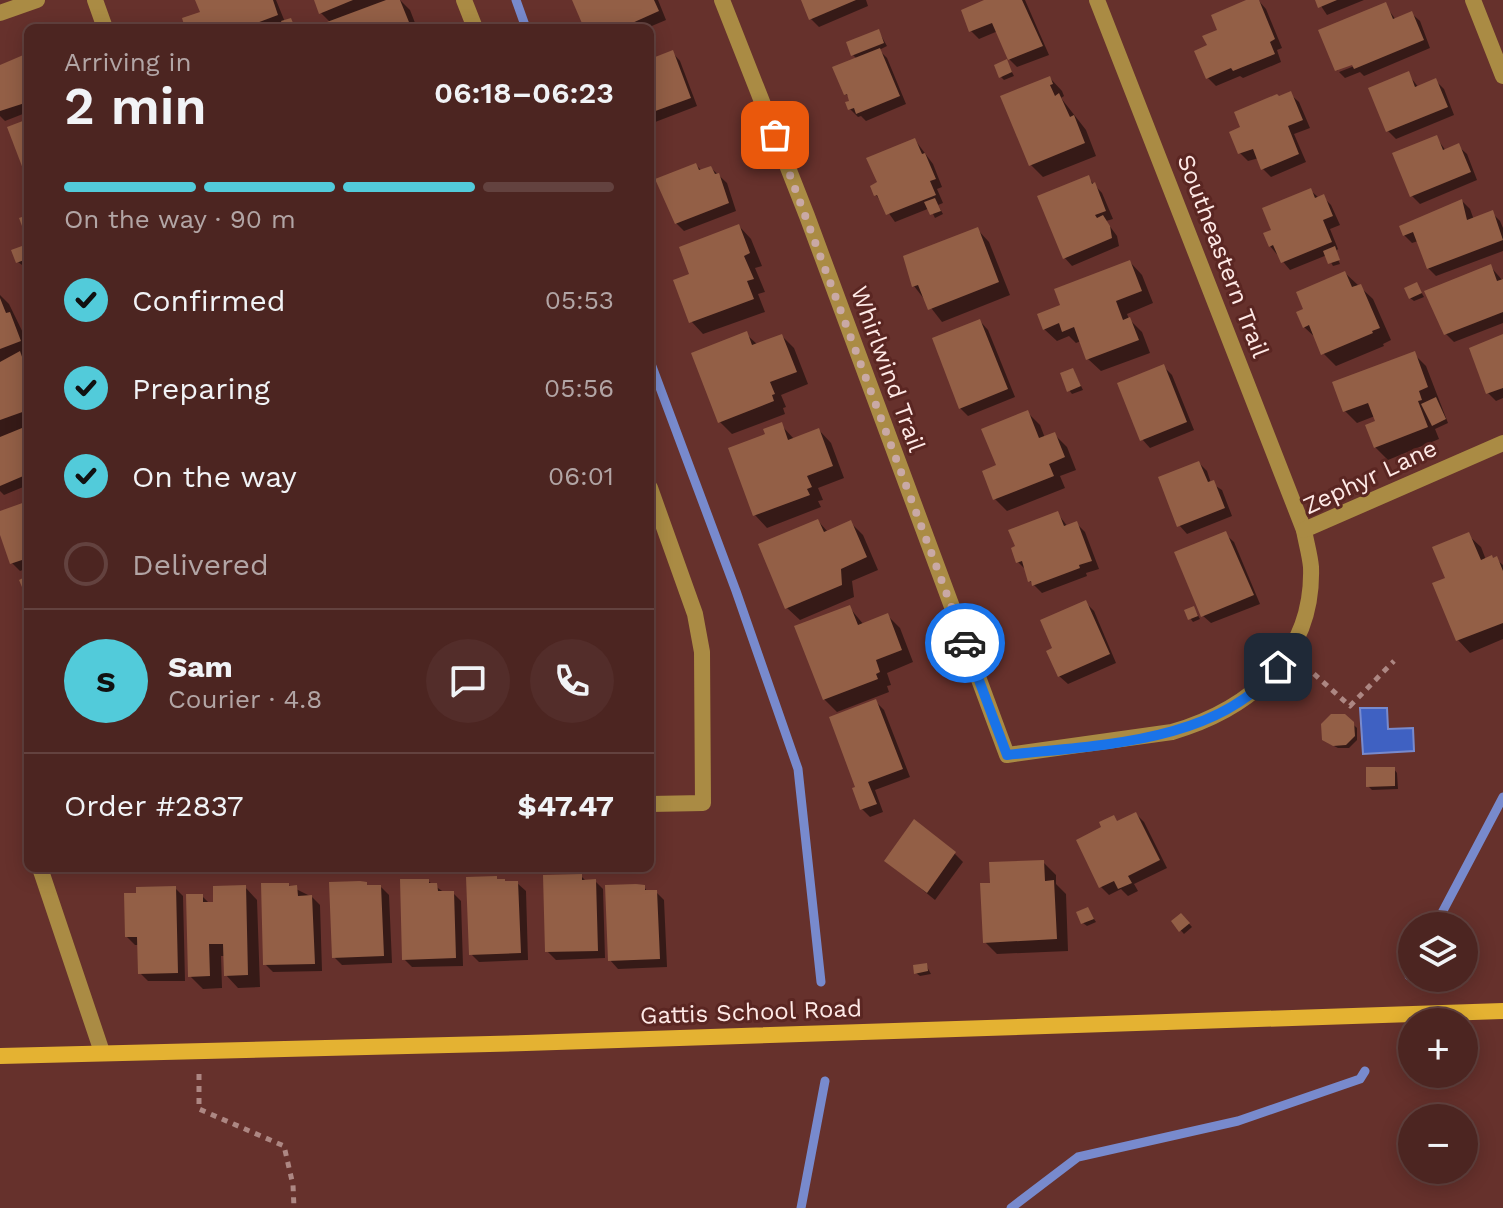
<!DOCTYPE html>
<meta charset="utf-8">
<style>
body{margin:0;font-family:"Work Sans",sans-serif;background:#532d2a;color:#f1f3f6;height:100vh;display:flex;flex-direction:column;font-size:30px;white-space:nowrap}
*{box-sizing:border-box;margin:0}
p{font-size:26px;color:#b2a5a5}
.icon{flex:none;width:44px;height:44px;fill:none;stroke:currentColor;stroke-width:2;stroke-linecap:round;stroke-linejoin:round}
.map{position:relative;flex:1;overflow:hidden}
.panel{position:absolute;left:24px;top:24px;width:630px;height:848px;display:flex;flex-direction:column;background:#4c2521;border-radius:12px;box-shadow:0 4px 20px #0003,0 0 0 2px #63423f}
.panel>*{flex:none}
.controls{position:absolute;left:1398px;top:912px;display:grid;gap:16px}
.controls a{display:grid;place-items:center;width:80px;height:80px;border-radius:50%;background:#4c2521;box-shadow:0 4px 20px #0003,0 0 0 2px #63423f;font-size:40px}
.pin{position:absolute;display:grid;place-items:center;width:68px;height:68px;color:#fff;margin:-34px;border-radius:16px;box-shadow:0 4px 12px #0006}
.courier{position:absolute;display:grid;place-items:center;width:80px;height:80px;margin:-40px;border:6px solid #1a73e8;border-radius:50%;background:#fff;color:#222;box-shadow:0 2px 10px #0007}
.headline em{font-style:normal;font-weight:600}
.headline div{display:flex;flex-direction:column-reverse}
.headline{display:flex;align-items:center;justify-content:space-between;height:136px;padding:0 40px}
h1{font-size:52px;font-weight:600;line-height:60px}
.bar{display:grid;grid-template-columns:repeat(4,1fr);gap:12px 8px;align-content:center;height:96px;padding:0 40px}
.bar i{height:10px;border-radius:6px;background:#63423f}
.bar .current{background:#52cbda}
.bar p{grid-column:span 4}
.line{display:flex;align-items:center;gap:20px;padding:0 40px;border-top:2px solid #63423f}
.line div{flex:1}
.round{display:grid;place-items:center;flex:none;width:84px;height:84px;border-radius:42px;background:#532d2a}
ol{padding:0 40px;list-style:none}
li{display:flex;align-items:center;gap:24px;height:88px}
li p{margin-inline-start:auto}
li .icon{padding:8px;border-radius:50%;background:#52cbda;color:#111;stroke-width:4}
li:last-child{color:#b2a5a5}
li i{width:44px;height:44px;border:4px solid #63423f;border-radius:50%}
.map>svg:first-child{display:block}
.water{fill:#3f61c2;stroke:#788acd;stroke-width:2}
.shadow{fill:#0007}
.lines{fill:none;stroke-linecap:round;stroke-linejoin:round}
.stream{stroke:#788acd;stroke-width:9}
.building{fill:#935f46}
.path{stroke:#ad8783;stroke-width:5;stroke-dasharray:6 6;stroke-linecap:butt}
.street{stroke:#aa8b44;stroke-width:16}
.secondary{stroke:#e4b232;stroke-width:16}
.done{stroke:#c9a9a5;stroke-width:8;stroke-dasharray:0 14.4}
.route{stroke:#1a73e8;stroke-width:10}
.labels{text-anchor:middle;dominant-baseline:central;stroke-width:6;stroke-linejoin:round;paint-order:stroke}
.street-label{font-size:24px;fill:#fee9e6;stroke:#5a2622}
</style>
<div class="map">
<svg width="1503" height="1208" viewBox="0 0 1503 1208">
<rect width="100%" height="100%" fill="#66312c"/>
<polygon class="water" points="1360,708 1387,708 1388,729 1413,728 1414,751 1363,754"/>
<g class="shadow">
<polygon points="198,0 276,0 285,22 290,20 295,28 286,28 284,23 271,28 188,28 202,13"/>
<polygon points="316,0 400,0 410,10 417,28 332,28 331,23 320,12"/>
<polygon points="574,0 658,0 666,20 647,28 586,28"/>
<polygon points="803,0 866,0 868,6 819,27 811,19"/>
<polygon points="988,0 1025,0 1049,55 1017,67 1009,59 998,31 979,39 971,31"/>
<polygon points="1258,0 1266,9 1282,48 1277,50 1281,62 1243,78 1240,76 1216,86 1208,78 1209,46 1219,31"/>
<polygon points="1317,0 1364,0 1327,15"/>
<polygon points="1385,5 1396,20 1411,13 1420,21 1430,48 1364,76 1360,72 1345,78 1339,72 1362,63 1360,59 1338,68 1338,71 1321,31"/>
<polygon points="879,32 887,46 879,50 887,58 906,104 866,121 861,116 858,117 850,109 851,99 846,94 857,59 853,55"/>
<polygon points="672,52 680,61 697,106 650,124 650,61"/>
<polygon points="28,56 28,112 5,121 0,116 0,67"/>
<polygon points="1006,61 1014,76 1004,80 1001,77"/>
<polygon points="1408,74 1419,88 1435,80 1444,89 1454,115 1396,139 1388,131 1370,89"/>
<polygon points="1050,78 1062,91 1064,96 1061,98 1086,130 1096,156 1043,177 1031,165"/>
<polygon points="1290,94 1299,102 1310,128 1294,134 1306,162 1271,177 1263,169 1259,158 1248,161 1240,153 1279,98"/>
<polygon points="1436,137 1446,151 1458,146 1467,154 1477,180 1420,204 1412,196"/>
<polygon points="915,140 933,164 942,187 937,189 943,203 938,205 943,214 935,218 930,208 895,222 876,195 879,183"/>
<polygon points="696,165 702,171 711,168 727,183 736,211 684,231 676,223"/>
<polygon points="1088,178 1102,193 1113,219 1106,221 1117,236 1119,246 1072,266 1064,257"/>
<polygon points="1310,190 1319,198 1323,197 1331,205 1340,225 1330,229 1338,249 1335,252 1340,264 1333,266 1327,255 1290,270 1270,246 1274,231"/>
<polygon points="1462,201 1470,209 1474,220 1492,213 1500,221 1503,228 1503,251 1436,276 1428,268 1418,241 1412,243 1404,235"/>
<polygon points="739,226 751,239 762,266 755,268 765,292 758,294 765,312 703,334 691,321 691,275"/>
<polygon points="977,229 989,242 1010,295 942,322 914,286"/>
<polygon points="21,249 28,260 28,263 22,265 18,262"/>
<polygon points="1130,262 1142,275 1153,303 1127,314 1129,319 1142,332 1150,353 1101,371 1088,359 1081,341 1076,343 1069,336 1057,341 1044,329 1062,306"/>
<polygon points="1490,266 1503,281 1503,323 1454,342 1446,334"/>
<polygon points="1345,273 1373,299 1391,340 1383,344 1384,346 1336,366 1323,353 1318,340 1304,327"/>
<polygon points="1417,285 1424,297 1414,301 1410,298"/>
<polygon points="0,295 9,304 28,343 28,355 23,357 28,362 28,426 21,429 28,436 28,485 4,495 0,491"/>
<polygon points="980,321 988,330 1015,397 968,416 960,408"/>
<polygon points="746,334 758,345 782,336 794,348 808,384 781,395 786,407 783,408 785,414 732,434 720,422"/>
<polygon points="1503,337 1503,398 1496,401 1488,393"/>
<polygon points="1414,354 1426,366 1448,423 1435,429 1439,439 1388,460 1375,447 1378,422 1375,416 1357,423 1345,411"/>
<polygon points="1164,367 1172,375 1194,430 1150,448 1142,439"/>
<polygon points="1073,370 1083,390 1072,394 1069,390"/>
<polygon points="1027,412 1040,425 1045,438 1055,435 1067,447 1076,470 1060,476 1065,488 1007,511 995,499 999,466"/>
<polygon points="781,425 794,439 819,430 831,443 844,478 818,488 823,500 818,501 821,507 767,528 755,515"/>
<polygon points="1199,463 1207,471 1211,483 1222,490 1232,516 1187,534 1179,525"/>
<polygon points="28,503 28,568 20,571 12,563 0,526"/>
<polygon points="1058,514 1068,527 1077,524 1085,532 1099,569 1086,573 1087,576 1042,593 1030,581 1027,571 1018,562"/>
<polygon points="818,521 828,532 850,522 863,535 878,570 852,581 854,597 800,620 787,608"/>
<polygon points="1225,534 1234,542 1260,604 1211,623 1202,615"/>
<polygon points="1468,535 1481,547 1486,560 1496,559 1503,565 1503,639 1470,653 1458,640 1448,579"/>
<polygon points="1086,603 1094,611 1116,663 1068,684 1059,676 1055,649"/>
<polygon points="849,607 864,625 888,616 900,628 913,662 887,673 891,685 887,686 889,692 837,712 824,699"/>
<polygon points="1194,608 1200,619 1193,622 1190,618"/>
<polygon points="876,702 884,710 910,777 875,790 883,812 870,817 862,809"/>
<polygon points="1344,716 1357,728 1357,740 1349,748 1338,748 1328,743"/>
<polygon points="1394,769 1397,773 1398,789 1372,790 1368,786"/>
<polygon points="1136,814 1144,822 1167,868 1134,884 1138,891 1128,896 1121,889 1109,895 1101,887 1118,822"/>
<polygon points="955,854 963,862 935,900 887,861"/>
<polygon points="1043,862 1056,875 1056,884 1066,894 1068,951 997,954 985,942 992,885"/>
<polygon points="581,876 586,881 595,881 603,889 605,958 556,960 547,951"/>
<polygon points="428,881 445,893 453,893 461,901 463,966 412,967 404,959"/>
<polygon points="499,881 517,883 526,891 528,960 479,962 471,954"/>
<polygon points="366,884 370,887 381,887 389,895 392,963 342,965 334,957"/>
<polygon points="288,885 312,897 320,905 322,971 273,972 265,964"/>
<polygon points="245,887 257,900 260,987 238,988 226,975 225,956 221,956 222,988 203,989 190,976 202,896 210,904"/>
<polygon points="644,887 648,892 656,892 664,900 667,967 618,969 610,960"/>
<polygon points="175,888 183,896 185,981 148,981 140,973 139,945 135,945 127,937"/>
<polygon points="1087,909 1096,922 1087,926 1083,923"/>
<polygon points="1181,915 1192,927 1184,934 1173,922"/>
<polygon points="926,965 931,974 920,976 916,973"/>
</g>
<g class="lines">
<g class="stream">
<polyline points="516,0 526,28"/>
<polyline points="650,361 736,591 798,769 821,982"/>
<polyline points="1435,926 1503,797"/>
<polyline points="1409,976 1412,971"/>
<polyline points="801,1208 825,1081"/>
<polyline points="1011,1208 1078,1157 1238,1121 1360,1079 1365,1071"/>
</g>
</g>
<g class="building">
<polygon points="195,0 273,0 278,15 243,28 185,28 182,18 200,12"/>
<polygon points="314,0 353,0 319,14"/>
<polygon points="386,0 400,0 411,27 330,28 327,22"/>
<polygon points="572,0 654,0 659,11 621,28 584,28"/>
<polygon points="801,0 856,0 809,20"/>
<polygon points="984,0 1022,0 1043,46 1008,60 992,23 969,32 961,10"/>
<polygon points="1246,0 1259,0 1275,39 1270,42 1275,54 1233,71 1231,68 1206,79 1194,51 1207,45 1202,36 1217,30 1211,15"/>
<polygon points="1315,0 1337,0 1318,8"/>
<polygon points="1386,2 1393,19 1412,11 1424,40 1354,69 1352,65 1335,71 1318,30"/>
<polygon points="291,18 295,28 284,28 281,21"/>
<polygon points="879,29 884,43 851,56 846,42"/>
<polygon points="880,48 900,96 856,114 854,108 848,110 845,102 849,101 847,94 844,95 832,67"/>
<polygon points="673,50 691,98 650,113 650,59"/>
<polygon points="28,53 28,102 0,111 0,65"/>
<polygon points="1007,59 1012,72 999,78 994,65"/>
<polygon points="1409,71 1415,87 1436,78 1448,107 1386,132 1368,88"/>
<polygon points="1050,76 1053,84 1050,85 1055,96 1059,93 1070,117 1074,115 1085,143 1029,166 1000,96"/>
<polygon points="1291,91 1303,120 1288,126 1299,154 1261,170 1253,149 1238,154 1229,132 1240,127 1234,112 1277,94 1279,96"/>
<polygon points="28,119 28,182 7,127"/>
<polygon points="1437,135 1443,150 1459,143 1471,172 1410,197 1392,153"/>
<polygon points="915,138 922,154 925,153 936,179 930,181 936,195 886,215 877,195 874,196 870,186 877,182 866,158"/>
<polygon points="696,163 699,170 711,166 715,174 719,173 729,203 675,224 655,179"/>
<polygon points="1089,175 1092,184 1095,182 1106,211 1095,215 1097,218 1103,215 1110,226 1112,238 1063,259 1037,196"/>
<polygon points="1311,188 1315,198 1324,194 1333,216 1323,220 1332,242 1281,263 1273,245 1269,247 1263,233 1271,230 1262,208"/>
<polygon points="935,198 941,211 930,215 924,202"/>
<polygon points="1462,199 1467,220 1493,210 1503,240 1427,269 1413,232 1403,236 1399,226"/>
<polygon points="28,215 28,242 19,218"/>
<polygon points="739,224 750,253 744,256 754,279 747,281 754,299 689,323 673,280 689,274 679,247"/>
<polygon points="978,227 999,282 928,310 918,285 912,287 903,256"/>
<polygon points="22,246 27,259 16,263 11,250"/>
<polygon points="1335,246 1340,260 1328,264 1323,251"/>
<polygon points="1130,260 1142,291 1116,301 1123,320 1130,317 1139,340 1086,360 1074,327 1062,332 1059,323 1043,330 1037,314 1060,305 1054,289"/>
<polygon points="1491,264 1497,281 1503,279 1503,312 1444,335 1424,291"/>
<polygon points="1345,271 1352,287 1361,284 1380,328 1372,331 1373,333 1321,355 1309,325 1303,328 1296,312 1303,309 1296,292"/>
<polygon points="1417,282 1422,293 1409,299 1404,288"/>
<polygon points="0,298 6,313 10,312 21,341 0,349"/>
<polygon points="980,319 1008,389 959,409 932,338"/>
<polygon points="747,331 752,345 782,334 797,372 770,382 775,394 772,395 774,401 718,423 691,353"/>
<polygon points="1503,334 1503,388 1486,394 1469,348"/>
<polygon points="20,351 28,374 28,410 0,420 0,362"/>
<polygon points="1415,351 1428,387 1419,391 1422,400 1418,401 1428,427 1374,448 1365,425 1375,421 1368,403 1343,412 1332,382"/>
<polygon points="1164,364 1187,422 1140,441 1117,383"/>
<polygon points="1073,368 1081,386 1067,392 1060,373"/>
<polygon points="1436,397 1446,419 1432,426 1421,404"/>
<polygon points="1028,410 1039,438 1055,432 1065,457 1049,464 1054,476 993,500 982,471 996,465 981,429"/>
<polygon points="782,422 788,440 819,428 833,466 807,476 812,487 807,489 810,495 753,516 728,448 765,434 763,429"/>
<polygon points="22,428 28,437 28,474 0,486 0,437"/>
<polygon points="1199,461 1208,482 1214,480 1225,508 1177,527 1158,477"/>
<polygon points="28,501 28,558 10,564 0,535 0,511"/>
<polygon points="1058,511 1064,526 1077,521 1092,561 1079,565 1080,568 1032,586 1031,581 1028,582 1022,561 1016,563 1011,548 1015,546 1008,530"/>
<polygon points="818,519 824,532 851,520 867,557 841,569 842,585 785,609 758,544"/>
<polygon points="1226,531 1254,595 1201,617 1174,552"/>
<polygon points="1469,532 1481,560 1492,555 1493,558 1497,556 1503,571 1503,623 1456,641 1432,583 1445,578 1432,547"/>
<polygon points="25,577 28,583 28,601 19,580"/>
<polygon points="1086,600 1110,654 1058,677 1046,651 1052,648 1040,620"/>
<polygon points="850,605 858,625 888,613 902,650 876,660 880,672 876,674 878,679 823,700 794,626"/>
<polygon points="1194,606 1198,616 1188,620 1184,610"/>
<polygon points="876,699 903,769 868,782 877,804 860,810 852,788 855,787 829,717"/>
<polygon points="1331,714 1345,714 1354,722 1355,736 1346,745 1333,746 1322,740 1321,724"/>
<polygon points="1366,767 1395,767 1395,786 1366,787"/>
<polygon points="1136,812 1160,860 1128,876 1132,883 1118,889 1114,881 1099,888 1076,840 1101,827 1099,822 1114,815 1117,821"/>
<polygon points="914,819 956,852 927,893 884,861"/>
<polygon points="1044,860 1045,881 1054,880 1057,939 983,943 980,883 990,883 989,862"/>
<polygon points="582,874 582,880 596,879 598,951 545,952 543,875"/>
<polygon points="497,876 497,879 505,879 505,881 518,881 521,953 469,955 466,877"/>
<polygon points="400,879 429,879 429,883 437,883 438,891 454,891 456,958 402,960"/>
<polygon points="360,881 367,882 367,885 381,885 384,956 332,958 329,882"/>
<polygon points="261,883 289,883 289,886 297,885 298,896 312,895 315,964 263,965"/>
<polygon points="636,884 645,885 645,890 657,890 660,959 608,961 605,885"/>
<polygon points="246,885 248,975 224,976 223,944 209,944 210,976 188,977 186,894 203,894 203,902 213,902 213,886"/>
<polygon points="176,886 178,973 138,974 137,937 125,937 124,893 136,893 136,887"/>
<polygon points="1088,907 1094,919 1081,924 1076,912"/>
<polygon points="1181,913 1190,923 1179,932 1171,921"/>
<polygon points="927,963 928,971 914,974 913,965"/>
</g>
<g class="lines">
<g class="path">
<polyline points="1305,666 1350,706 1394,661"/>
<polyline points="199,1074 199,1109 284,1146 293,1185 294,1208"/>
</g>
<g class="street">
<polyline points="95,0 105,28"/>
<polyline points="464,0 475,28"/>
<path d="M722 0 807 216 1007 755 1172 732C1251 709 1314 655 1311 567 1310 555 1306 542 1304 530L1097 0"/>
<polyline points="1473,0 1503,76"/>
<polyline points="0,13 37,0"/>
<polyline points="650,488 695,614 702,652 703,803 650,804"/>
<polyline points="1304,530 1503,443"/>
<polyline points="40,868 102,1052"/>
</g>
<polyline class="secondary" points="0,1056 526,1043 1503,1011"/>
</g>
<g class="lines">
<polyline class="done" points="775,135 965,643"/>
<path class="route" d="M965 643 1007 755C1095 745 1218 744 1278 667"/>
</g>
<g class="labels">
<g class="street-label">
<text transform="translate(1223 256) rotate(69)">Southeastern Trail</text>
<text transform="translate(888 369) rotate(70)">Whirlwind Trail</text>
<text transform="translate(1370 477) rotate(-25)">Zephyr Lane</text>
<text transform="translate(751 1012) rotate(-2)">Gattis School Road</text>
</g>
</g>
</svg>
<div class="controls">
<a><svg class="icon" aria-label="layers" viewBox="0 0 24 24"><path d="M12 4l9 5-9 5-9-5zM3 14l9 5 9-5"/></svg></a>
<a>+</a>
<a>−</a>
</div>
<div class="pin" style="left:775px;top:135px;background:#ea580c"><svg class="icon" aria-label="bag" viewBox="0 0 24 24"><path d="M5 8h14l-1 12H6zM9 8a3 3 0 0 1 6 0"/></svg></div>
<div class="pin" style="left:1278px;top:667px;background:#1f2937"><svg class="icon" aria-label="home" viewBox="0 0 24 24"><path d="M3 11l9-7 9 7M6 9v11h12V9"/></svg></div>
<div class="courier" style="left:965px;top:643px"><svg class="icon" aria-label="car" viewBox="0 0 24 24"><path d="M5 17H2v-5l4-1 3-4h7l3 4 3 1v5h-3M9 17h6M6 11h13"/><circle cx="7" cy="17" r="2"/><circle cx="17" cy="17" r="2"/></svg></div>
<section class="panel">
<div class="headline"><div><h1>2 min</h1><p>Arriving in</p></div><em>06:18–06:23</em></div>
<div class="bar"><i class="current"></i><i class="current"></i><i class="current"></i><i></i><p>On the way · 90 m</p></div>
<ol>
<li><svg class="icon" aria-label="check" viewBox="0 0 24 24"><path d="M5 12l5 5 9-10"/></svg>Confirmed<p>05:53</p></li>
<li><svg class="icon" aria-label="check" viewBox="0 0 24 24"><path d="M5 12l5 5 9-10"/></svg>Preparing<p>05:56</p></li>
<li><svg class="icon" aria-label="check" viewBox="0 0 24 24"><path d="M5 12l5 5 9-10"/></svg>On the way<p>06:01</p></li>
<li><i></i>Delivered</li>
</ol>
<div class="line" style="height:144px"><b class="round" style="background:#52cbda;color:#111">S</b><div><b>Sam</b><p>Courier · 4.8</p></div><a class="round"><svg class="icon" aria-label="chat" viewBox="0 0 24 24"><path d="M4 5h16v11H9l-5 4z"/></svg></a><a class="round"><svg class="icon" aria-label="phone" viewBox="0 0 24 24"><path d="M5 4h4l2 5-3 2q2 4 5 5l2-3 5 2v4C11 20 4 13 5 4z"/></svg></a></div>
<div class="line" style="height:104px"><div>Order #2837</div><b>$47.47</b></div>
</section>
</div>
